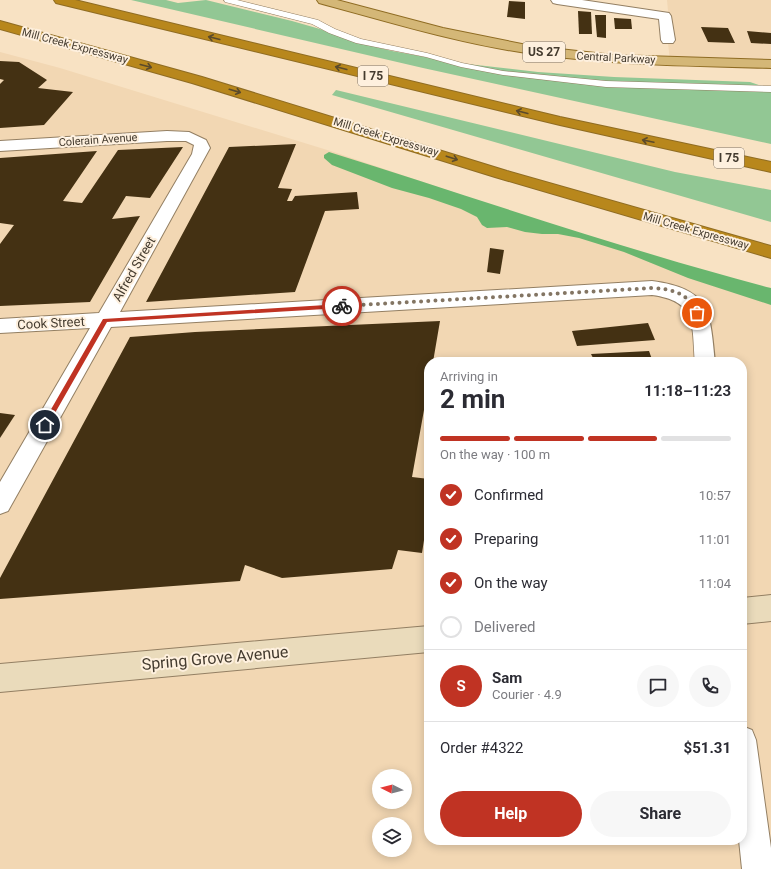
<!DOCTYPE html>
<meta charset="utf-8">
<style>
body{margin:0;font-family:Roboto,sans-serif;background:#f7f7f7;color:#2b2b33;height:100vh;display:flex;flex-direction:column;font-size:15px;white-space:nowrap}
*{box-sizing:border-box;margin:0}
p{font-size:13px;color:#7c7c81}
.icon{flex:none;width:22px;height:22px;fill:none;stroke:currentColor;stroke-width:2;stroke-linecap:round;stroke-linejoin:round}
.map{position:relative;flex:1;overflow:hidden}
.sheet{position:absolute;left:424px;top:357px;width:323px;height:488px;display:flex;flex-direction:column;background:#fff;border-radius:16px;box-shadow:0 2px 10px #0003}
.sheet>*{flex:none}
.needle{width:26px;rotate:276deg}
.buttons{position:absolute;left:372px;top:769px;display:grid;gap:8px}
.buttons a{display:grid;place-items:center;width:40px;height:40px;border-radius:50%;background:#fff;box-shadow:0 2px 10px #0003;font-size:20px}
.pin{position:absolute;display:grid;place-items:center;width:34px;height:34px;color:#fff;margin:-17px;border:2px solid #fff;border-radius:50%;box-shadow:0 1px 4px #0007}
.courier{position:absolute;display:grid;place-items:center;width:40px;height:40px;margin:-20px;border:3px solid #c03323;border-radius:50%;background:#fff;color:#222;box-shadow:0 1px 5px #0007}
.overview em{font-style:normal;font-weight:700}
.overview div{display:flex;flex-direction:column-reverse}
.overview{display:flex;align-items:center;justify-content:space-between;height:68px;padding:0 16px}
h1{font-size:26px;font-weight:700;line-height:30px}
.bar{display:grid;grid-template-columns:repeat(4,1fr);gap:6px 4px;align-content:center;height:48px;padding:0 16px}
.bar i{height:5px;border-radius:3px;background:#e1e1e2}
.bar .current{background:#c03323}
.bar p{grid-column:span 4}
.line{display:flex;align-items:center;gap:10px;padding:0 16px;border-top:1px solid #e1e1e2}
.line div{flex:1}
.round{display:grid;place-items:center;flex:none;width:42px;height:42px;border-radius:21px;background:#f7f7f7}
ol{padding:0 16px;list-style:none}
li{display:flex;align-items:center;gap:12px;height:44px}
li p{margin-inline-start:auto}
li .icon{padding:4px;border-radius:50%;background:#c03323;color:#fff;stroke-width:4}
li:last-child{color:#7c7c81}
li i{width:22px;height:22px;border:2px solid #e1e1e2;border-radius:50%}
.action{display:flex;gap:8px;margin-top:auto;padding:8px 16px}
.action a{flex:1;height:46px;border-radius:24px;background:#c03323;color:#fff;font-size:16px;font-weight:700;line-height:46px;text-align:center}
.action a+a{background:#f7f7f7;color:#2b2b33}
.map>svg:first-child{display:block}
.built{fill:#f2d7b3;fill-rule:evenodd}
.green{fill:#92c794}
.forest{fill:#69b66e}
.building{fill:#443113}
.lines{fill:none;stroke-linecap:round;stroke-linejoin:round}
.service-casing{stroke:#937f63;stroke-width:1}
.minor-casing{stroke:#937f63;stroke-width:2}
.secondary-casing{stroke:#937f63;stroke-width:2}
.primary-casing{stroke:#8f6c23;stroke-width:2}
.motorway-casing{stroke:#8f6c23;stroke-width:2}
.service{fill:#fff;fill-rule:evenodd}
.minor{fill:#fff;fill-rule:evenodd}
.secondary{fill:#eadbbb;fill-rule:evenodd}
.primary{fill:#d4b777;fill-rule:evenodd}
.motorway{fill:#b8871c;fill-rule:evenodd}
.oneway{stroke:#5b4a2b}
.route{fill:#c03323}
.done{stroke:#837563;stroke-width:4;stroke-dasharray:0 7.2}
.labels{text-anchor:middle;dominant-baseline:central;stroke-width:4;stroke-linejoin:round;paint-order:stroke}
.far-street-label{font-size:11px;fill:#443b2f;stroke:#fef0de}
.shield{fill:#fef0de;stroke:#7c7164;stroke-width:1}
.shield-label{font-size:12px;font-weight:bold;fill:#443b2f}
.street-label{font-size:13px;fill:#443b2f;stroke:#fef0de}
.near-street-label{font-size:16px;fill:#443b2f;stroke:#fef0de}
</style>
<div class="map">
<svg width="771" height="869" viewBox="0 0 771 869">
<rect width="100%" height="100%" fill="#f8e2c3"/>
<g class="built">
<polygon points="667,0 771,0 771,64 670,61 665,16 668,11"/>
<path d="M0 52 60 68 337 153 663 263 771 293V869H0ZM429 362H742V840H429ZM379 776H405V802H379ZM379 824H405V850H379Z"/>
</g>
<g class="green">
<polygon points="131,0 166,0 178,3 206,0 292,21 320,29 349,40 392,51 459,63 538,72 614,77 750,82 771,89 771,144 423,68"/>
<polygon points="336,90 675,172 771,190 771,222 332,95"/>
</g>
<path class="forest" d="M329 152C476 198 622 249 771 288V305L688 278 624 252 579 238 558 234H542L525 232 507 227 487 228 482 225 477 217 461 209 429 198 392 188 332 165 324 158V155Z"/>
<g class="building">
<polygon points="509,1 525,2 525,19 507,17"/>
<polygon points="578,11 591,12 592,34 579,34"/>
<polygon points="595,15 606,15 606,38 597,37"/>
<polygon points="614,18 631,19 632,29 615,29"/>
<polygon points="701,27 728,28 735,43 708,42"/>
<polygon points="747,31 771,33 771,44 751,43"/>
<polygon points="0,61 19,62 47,80 38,88 73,92 44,125 0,128 0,84 4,80 0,79"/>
<polygon points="296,144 278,188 292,189 287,201 292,201 295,196 357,192 359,209 325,211 295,292 146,302 229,147"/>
<polygon points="183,147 150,198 126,196 112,219 140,216 90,302 0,306 0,244 14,225 0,223 0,158 97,151 63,201 82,203 118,150"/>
<polygon points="490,248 504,250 500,274 487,272"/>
<polygon points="440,321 433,362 429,362 429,382 412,477 429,479 429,508 422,553 398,550 392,569 282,578 245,565 240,581 0,599 0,578 130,337 195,332"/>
<polygon points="648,323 655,340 577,346 572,331"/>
<polygon points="649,351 653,362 595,362 591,354"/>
<polygon points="0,413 15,415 0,438"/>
</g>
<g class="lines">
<defs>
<polygon id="service" points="224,0 237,0 318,20 335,29 361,39 427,53 462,63 503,71 606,81 771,86 771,92 606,87 503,75 461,67 426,57 356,43 329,33 312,24 225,2"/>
<g id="minor">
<polygon points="551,0 582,0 669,13 671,16 675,40 673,43 663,43 661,40 659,19 557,4 553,3"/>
<path d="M167 131 189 132 206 140 210 148 120 312 652 281C710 289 710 310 715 362H695C692 324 697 301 652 295L111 327 8 511 0 514V482L90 328 0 333V319L99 313 192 154 194 145 186 141H167L0 151V141Z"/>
<polygon points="742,726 752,730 756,740 771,848 771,869 742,869 739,840 742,840"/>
</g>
<g id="secondary">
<polygon points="771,595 771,621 742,624 742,598"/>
<polygon points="429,626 429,652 0,692 0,664"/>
</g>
<path id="primary" d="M317 0H337L443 28 532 46 614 55 771 60V68C691 66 612 65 533 54 460 44 389 22 319 3Z"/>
<g id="motorway">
<polygon points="54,0 75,0 560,117 771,162 771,172 560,125 60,4 56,3"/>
<polygon points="0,21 202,77 507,171 771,246 771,258 495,177 192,83 0,29"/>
</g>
</defs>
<use href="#service" class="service-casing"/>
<use href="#minor" class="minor-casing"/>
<use href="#secondary" class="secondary-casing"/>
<use href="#primary" class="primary-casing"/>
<use href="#motorway" class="motorway-casing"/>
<use href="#service" class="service"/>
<use href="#minor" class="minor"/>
<use href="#secondary" class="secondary"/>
<use href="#primary" class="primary"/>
<use href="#motorway" class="motorway"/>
</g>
<defs><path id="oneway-shaft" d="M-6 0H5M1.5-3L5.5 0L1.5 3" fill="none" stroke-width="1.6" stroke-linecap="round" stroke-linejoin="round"/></defs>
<g class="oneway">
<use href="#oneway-shaft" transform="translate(214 38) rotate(-166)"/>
<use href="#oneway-shaft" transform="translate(146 66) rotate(15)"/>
<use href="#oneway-shaft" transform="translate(341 68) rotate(-166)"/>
<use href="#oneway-shaft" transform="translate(235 91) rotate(16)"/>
<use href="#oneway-shaft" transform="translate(522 112) rotate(-166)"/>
<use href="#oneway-shaft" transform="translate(648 141) rotate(-168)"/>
<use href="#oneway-shaft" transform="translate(452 158) rotate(18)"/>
</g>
<polygon class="route" points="342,304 345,306 342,308 107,322 47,427 45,428 42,425 103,319"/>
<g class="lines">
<path class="done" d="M342 306 652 288C672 289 689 293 697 313"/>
</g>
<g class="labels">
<g class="far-street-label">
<text transform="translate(75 46) rotate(15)">Mill Creek Expressway</text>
<text transform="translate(616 58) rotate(3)">Central Parkway</text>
<text transform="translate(386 137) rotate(17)">Mill Creek Expressway</text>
<text transform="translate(98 140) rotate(-4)">Colerain Avenue</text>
<text transform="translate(696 231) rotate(16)">Mill Creek Expressway</text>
</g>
<g class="shield">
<rect x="523" y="42" width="42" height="20" rx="3"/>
<rect x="358" y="66" width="30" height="20" rx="3"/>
<rect x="714" y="148" width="30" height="20" rx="3"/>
</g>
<g class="shield-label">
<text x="544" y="52">US 27</text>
<text x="373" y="76">I 75</text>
<text x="729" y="158">I 75</text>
</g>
<g class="street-label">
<text transform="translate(134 269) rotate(-60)">Alfred Street</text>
<text transform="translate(51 323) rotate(-3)">Cook Street</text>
</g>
<g class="near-street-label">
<text transform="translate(215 658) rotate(-5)">Spring Grove Avenue</text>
</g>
</g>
</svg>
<div class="buttons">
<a><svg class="needle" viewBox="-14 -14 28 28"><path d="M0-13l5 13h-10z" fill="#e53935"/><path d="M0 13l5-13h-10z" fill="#7c7c81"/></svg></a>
<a><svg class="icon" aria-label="layers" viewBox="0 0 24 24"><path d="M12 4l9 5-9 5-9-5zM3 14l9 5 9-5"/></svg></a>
</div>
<div class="pin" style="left:697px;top:313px;background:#ea580c"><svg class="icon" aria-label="bag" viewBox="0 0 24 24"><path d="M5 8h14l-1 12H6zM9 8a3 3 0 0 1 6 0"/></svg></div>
<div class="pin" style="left:45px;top:425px;background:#1f2937"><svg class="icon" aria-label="home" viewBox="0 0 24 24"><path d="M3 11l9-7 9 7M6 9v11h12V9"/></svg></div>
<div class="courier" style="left:342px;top:306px"><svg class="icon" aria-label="bike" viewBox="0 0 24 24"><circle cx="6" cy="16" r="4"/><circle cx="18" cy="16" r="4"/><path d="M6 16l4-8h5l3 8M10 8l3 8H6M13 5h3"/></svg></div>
<section class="sheet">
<div class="overview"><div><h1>2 min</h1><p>Arriving in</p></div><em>11:18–11:23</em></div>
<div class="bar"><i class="current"></i><i class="current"></i><i class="current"></i><i></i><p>On the way · 100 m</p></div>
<ol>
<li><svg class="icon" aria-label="check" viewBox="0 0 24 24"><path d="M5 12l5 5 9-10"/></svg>Confirmed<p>10:57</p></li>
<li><svg class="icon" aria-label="check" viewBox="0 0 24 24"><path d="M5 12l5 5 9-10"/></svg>Preparing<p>11:01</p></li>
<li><svg class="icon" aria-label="check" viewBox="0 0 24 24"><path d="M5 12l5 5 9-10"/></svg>On the way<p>11:04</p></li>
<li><i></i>Delivered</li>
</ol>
<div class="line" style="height:72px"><b class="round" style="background:#c03323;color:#fff">S</b><div><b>Sam</b><p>Courier · 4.9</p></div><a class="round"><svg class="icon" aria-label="chat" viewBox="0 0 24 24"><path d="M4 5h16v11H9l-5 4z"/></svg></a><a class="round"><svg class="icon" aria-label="phone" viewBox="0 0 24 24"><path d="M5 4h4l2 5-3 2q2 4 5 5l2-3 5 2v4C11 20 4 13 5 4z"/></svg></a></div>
<div class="line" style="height:52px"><div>Order #4322</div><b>$51.31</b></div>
<div class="action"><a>Help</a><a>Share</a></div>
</section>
</div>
